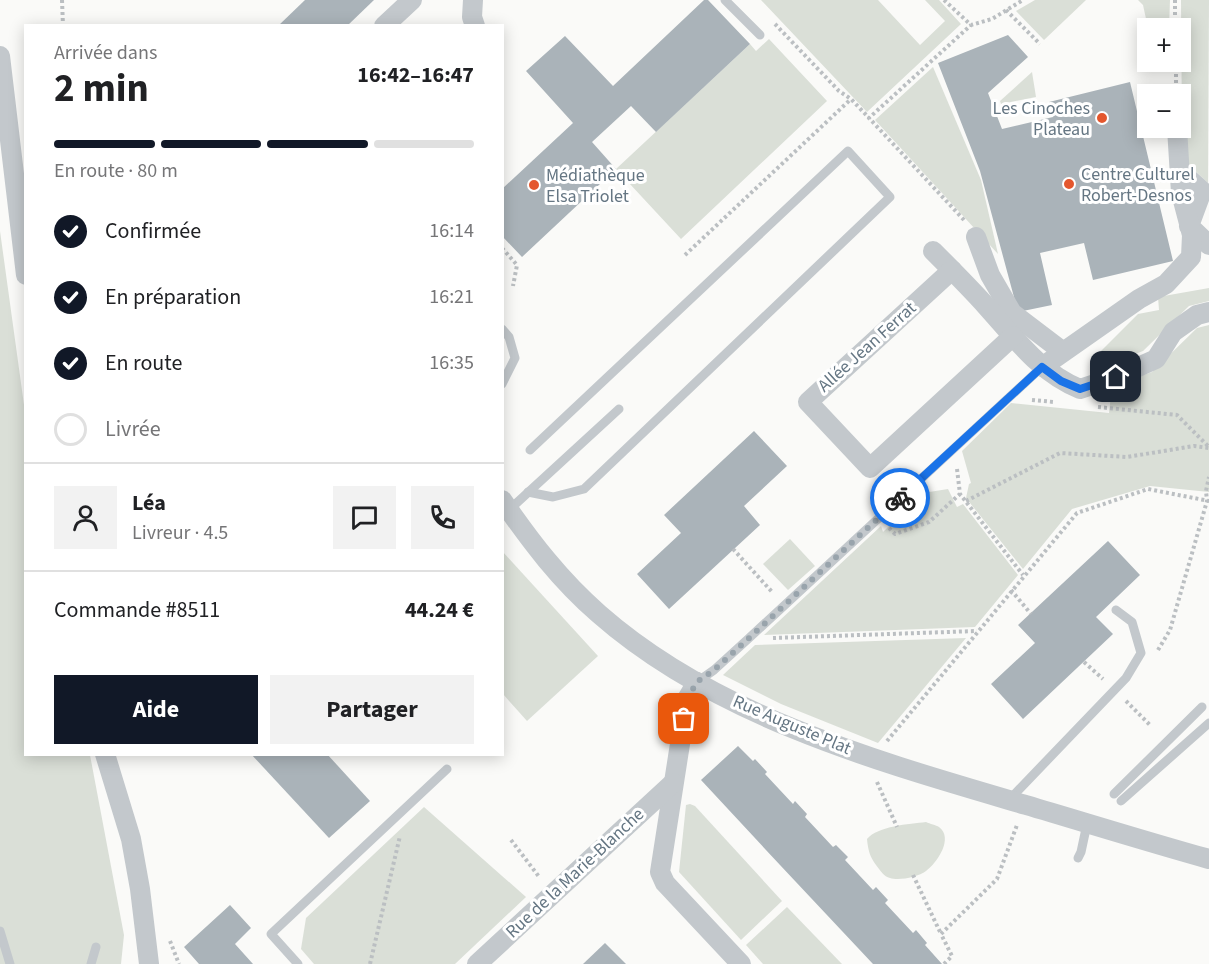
<!DOCTYPE html>
<html lang="fr">
<meta charset="utf-8">
<style>
body{margin:0;font-family:"Source Sans 3",sans-serif;background:#f2f2f2;color:#202124;height:100vh;display:flex;flex-direction:column;font-size:22px;white-space:nowrap}
*{box-sizing:border-box;margin:0}
p{font-size:20px;color:#757577}
.icon{flex:none;width:33px;height:33px;fill:none;stroke:currentColor;stroke-width:2;stroke-linecap:round;stroke-linejoin:round}
.map{position:relative;flex:1;overflow:hidden}
.details{position:absolute;left:24px;top:24px;width:480px;height:732px;display:flex;flex-direction:column;background:#fff;border-radius:0px;box-shadow:0 3px 15px #0003}
.details>*{flex:none}
.controls{position:absolute;left:1137px;top:18px;display:grid;gap:12px}
.controls a{display:grid;place-items:center;width:54px;height:54px;border-radius:0px;background:#fff;box-shadow:0 3px 15px #0003;font-size:30px}
.pin{position:absolute;display:grid;place-items:center;width:51px;height:51px;color:#fff;margin:-26px;border-radius:12px;box-shadow:0 3px 9px #0006}
.courier{position:absolute;display:grid;place-items:center;width:60px;height:60px;margin:-30px;border:4px solid #1a73e8;border-radius:50%;background:#fff;color:#222;box-shadow:0 2px 8px #0007}
.overview em{font-style:normal;font-weight:700}
.overview div{display:flex;flex-direction:column-reverse}
.overview{display:flex;align-items:center;justify-content:space-between;height:102px;padding:0 30px}
h1{font-size:39px;font-weight:700;line-height:45px}
.bar{display:grid;grid-template-columns:repeat(4,1fr);gap:9px 6px;align-content:center;height:72px;padding:0 30px}
.bar i{height:8px;border-radius:4px;background:#e0e0e0}
.bar .selected{background:#111827}
.bar p{grid-column:span 4}
.line{display:flex;align-items:center;gap:15px;padding:0 30px;border-top:2px solid #e0e0e0}
.line div{flex:1}
.round{display:grid;place-items:center;flex:none;width:63px;height:63px;border-radius:0px;background:#f2f2f2}
ol{padding:0 30px;list-style:none}
li{display:flex;align-items:center;gap:18px;height:66px}
li p{margin-inline-start:auto}
li .icon{padding:6px;border-radius:50%;background:#111827;color:#fff;stroke-width:4}
li:last-child{color:#757577}
li i{width:33px;height:33px;border:3px solid #e0e0e0;border-radius:50%}
.cta{display:flex;gap:12px;margin-top:auto;padding:12px 30px}
.cta a{flex:1;height:69px;border-radius:0px;background:#111827;color:#fff;font-size:24px;font-weight:700;line-height:69px;text-align:center}
.cta a+a{background:#f2f2f2;color:#202124}
.map>svg:first-child{display:block}
.green{fill:#dadfd7}
.building{fill:#aab3b9}
.lines{fill:none;stroke-linecap:round;stroke-linejoin:round}
.path{stroke:#bbbfc2;stroke-width:4;stroke-dasharray:3 3;stroke-linecap:butt}
.lane{stroke:#c3c8cc;stroke-width:9}
.street{stroke:#c3c8cc;stroke-width:20}
.done{stroke:#99a4ac;stroke-width:6;stroke-dasharray:0 10.8}
.route{stroke:#1a73e8;stroke-width:8}
.poi-dot{fill:#e4572e;stroke:#fff;stroke-width:2}
.labels{text-anchor:middle;dominant-baseline:central;stroke-width:6;stroke-linejoin:round;paint-order:stroke}
.poi-label{font-size:18px;fill:#657683;stroke:#fff;text-anchor:start}
.street-label{font-size:18px;fill:#657683;stroke:#fff}
</style>
<div class="map">
<svg width="1209" height="964" viewBox="0 0 1209 964">
<rect width="100%" height="100%" fill="#fafaf8"/>
<g class="green">
<polygon points="761,0 878,0 920,45 945,21 925,0 939,0 961,24 867,112"/>
<polygon points="1035,0 1086,0 1044,40 1016,11"/>
<polygon points="1138,0 1170,0 1169,28 1148,28 1143,5"/>
<polygon points="1181,0 1209,0 1208,183 1188,164 1182,132"/>
<polygon points="769,39 827,101 681,239 616,169 750,44 756,51"/>
<polygon points="933,67 981,180 998,254 875,120"/>
<polygon points="1032,72 1036,97 1001,104 1000,101"/>
<polygon points="0,231 25,412 26,754 90,755 124,935 121,964 0,964"/>
<polygon points="1209,288 1209,301 1189,306 1143,351 1101,367 1099,353 1138,314 1159,310 1158,297"/>
<polygon points="1209,325 1209,492 1150,486 1072,509 1023,569 966,498 969,484 971,483 962,451 1011,403 1109,413 1112,386 1152,372 1197,328"/>
<polygon points="948,489 957,507 963,504 1018,575 975,627 764,635 881,526 883,532 923,493"/>
<polygon points="790,539 815,566 788,590 763,564"/>
<polygon points="503,552 598,656 527,721 503,694"/>
<polygon points="966,638 878,743 781,704 723,675 755,645"/>
<polygon points="690,804 695,806 782,901 741,940 679,872 686,805"/>
<polygon points="424,807 526,897 455,964 314,964 301,949 306,918"/>
<path d="M926 822C930 824 936 825 939 827 954 838 937 863 926 871 918 877 899 881 890 878 884 877 880 870 876 865 870 857 868 850 867 839 878 826 909 824 926 822Z"/>
<polygon points="787,907 842,964 763,964 746,945"/>
</g>
<g class="building">
<polygon points="305,0 374,0 347,26 278,26"/>
<polygon points="704,0 708,0 750,44 656,132 631,106 592,142 616,169 522,257 502,236 502,189 573,123 526,71 565,36 613,86"/>
<polygon points="1008,35 1028,57 988,93 1002,129 1053,117 1049,102 1130,82 1173,261 1093,280 1084,243 1040,253 1052,305 1018,312 980,171 938,63"/>
<polygon points="754,431 787,466 744,506 760,525 669,609 637,574 681,533 664,515"/>
<polygon points="1108,541 1140,575 1096,617 1113,634 1023,719 991,684 1035,643 1018,625"/>
<polygon points="738,746 753,761 755,759 767,772 765,774 793,804 795,801 807,814 805,817 833,847 836,845 848,857 845,860 873,890 876,887 888,900 885,903 913,933 916,930 927,943 925,945 942,964 873,964 780,865 701,780"/>
<polygon points="251,754 327,754 370,801 329,838"/>
<polygon points="230,905 251,928 235,944 253,964 199,964 184,947"/>
<polygon points="605,943 626,964 583,964"/>
</g>
<g class="lines">
<g class="path">
<polyline points="62,0 63,26"/>
<polyline points="944,0 971,25 992,19 1023,0"/>
<polyline points="1175,0 1175,28"/>
<polyline points="1006,10 1040,44"/>
<polyline points="775,24 839,91 851,99 869,118"/>
<polyline points="1176,62 1176,94"/>
<polyline points="964,220 869,118 971,25"/>
<polyline points="502,248 517,265 513,286"/>
<polyline points="685,255 851,99"/>
<polyline points="1032,400 1054,402"/>
<polyline points="1098,407 1177,415 1209,447"/>
<polyline points="957,469 960,494 1023,575"/>
<polyline points="966,501 1060,453 1127,457 1194,446 1209,448"/>
<polyline points="889,528 895,534 929,522 960,494"/>
<polyline points="733,549 773,593"/>
<polyline points="1011,590 1031,614"/>
<polyline points="773,638 977,631"/>
<polyline points="1158,650 1170,630 1207,501 1206,491 1209,477"/>
<polyline points="1084,662 1103,679"/>
<polyline points="1126,701 1150,725"/>
<polyline points="887,741 1077,513 1148,489 1209,501"/>
<polyline points="877,782 897,827"/>
<polyline points="511,840 540,878"/>
<polyline points="913,875 941,934"/>
<polyline points="170,941 179,964"/>
<polyline points="370,964 400,836"/>
<polyline points="944,964 952,956 941,934 997,879 1017,825"/>
</g>
<g class="lane">
<polyline points="725,0 760,35"/>
<polyline points="502,329 509,337 515,358 502,384"/>
<polyline points="528,492 553,497 584,489 890,197 848,151 530,450"/>
<polyline points="509,510 619,409"/>
<polyline points="697,682 714,670 748,639 1042,367"/>
<polyline points="1114,794 1202,707"/>
<polyline points="1009,800 1126,678 1141,653 1132,622 1116,610"/>
<polyline points="1121,801 1209,723"/>
<polyline points="1078,858 1081,852 1087,824"/>
<polyline points="0,931 10,964"/>
<polyline points="91,964 96,947"/>
<polyline points="298,964 271,934 447,769"/>
</g>
<g class="street">
<polyline points="473,0 472,17 475,26"/>
<polyline points="384,26 412,0"/>
<polyline points="0,56 26,275"/>
<polyline points="1180,171 1202,191 1189,226 1209,245"/>
<polyline points="976,237 990,275 1012,313 1062,351"/>
<path d="M933 251C951 269 970 288 987 307 1016 339 1040 373 1080 389L1116 377 1156 359 1173 332 1197 315 1209 312"/>
<polyline points="952,270 808,402 870,468 1013,336"/>
<polyline points="1042,367 1139,299 1166,284 1191,257 1192,235 1181,193 1177,128"/>
<path d="M502 500C531 542 560 580 599 614 716 717 880 762 1026 805 1087 823 1148 842 1209 859"/>
<polyline points="697,682 687,699 660,872 665,883 741,964"/>
<polyline points="105,754 131,839 140,889 149,964"/>
<polyline points="477,964 673,783"/>
</g>
</g>
<g class="lines">
<polyline class="done" points="684,719 687,699 697,682 714,670 748,639 900,498"/>
<polyline class="route" points="900,498 1042,367 1061,381 1080,389 1116,377"/>
</g>
<g class="poi-dot">
<circle cx="1102" cy="118" r="6"/>
<circle cx="1069" cy="184" r="6"/>
<circle cx="534" cy="185" r="6"/>
</g>
<g class="labels">
<g class="poi-label">
<text x="1090" y="108" text-anchor="end">Les Cinoches<tspan x="1090" dy="21">Plateau</tspan></text>
<text x="1081" y="174">Centre Culturel<tspan x="1081" dy="21">Robert-Desnos</tspan></text>
<text x="546" y="175">Médiathèque<tspan x="546" dy="21">Elsa Triolet</tspan></text>
</g>
<g class="street-label">
<text transform="translate(867 347) rotate(-42)">Allée Jean Ferrat</text>
<text transform="translate(792 725) rotate(23)">Rue Auguste Plat</text>
<text transform="translate(575 873) rotate(-43)">Rue de la Marie-Blanche</text>
</g>
</g>
</svg>
<div class="controls">
<a>+</a>
<a>−</a>
</div>
<div class="pin" style="left:684px;top:719px;background:#ea580c"><svg class="icon" aria-label="bag" viewBox="0 0 24 24"><path d="M5 8h14l-1 12H6zM9 8a3 3 0 0 1 6 0"/></svg></div>
<div class="pin" style="left:1116px;top:377px;background:#1f2937"><svg class="icon" aria-label="home" viewBox="0 0 24 24"><path d="M3 11l9-7 9 7M6 9v11h12V9"/></svg></div>
<div class="courier" style="left:900px;top:498px"><svg class="icon" aria-label="bike" viewBox="0 0 24 24"><circle cx="6" cy="16" r="4"/><circle cx="18" cy="16" r="4"/><path d="M6 16l4-8h5l3 8M10 8l3 8H6M13 5h3"/></svg></div>
<section class="details">
<div class="overview"><div><h1>2 min</h1><p>Arrivée dans</p></div><em>16:42–16:47</em></div>
<div class="bar"><i class="selected"></i><i class="selected"></i><i class="selected"></i><i></i><p>En route · 80 m</p></div>
<ol>
<li><svg class="icon" aria-label="check" viewBox="0 0 24 24"><path d="M5 12l5 5 9-10"/></svg>Confirmée<p>16:14</p></li>
<li><svg class="icon" aria-label="check" viewBox="0 0 24 24"><path d="M5 12l5 5 9-10"/></svg>En préparation<p>16:21</p></li>
<li><svg class="icon" aria-label="check" viewBox="0 0 24 24"><path d="M5 12l5 5 9-10"/></svg>En route<p>16:35</p></li>
<li><i></i>Livrée</li>
</ol>
<div class="line" style="height:108px"><a class="round"><svg class="icon" aria-label="person" viewBox="0 0 24 24"><circle cx="12" cy="8" r="4"/><path d="M4 21q1-7 8-7t8 7"/></svg></a><div><b>Léa</b><p>Livreur · 4.5</p></div><a class="round"><svg class="icon" aria-label="chat" viewBox="0 0 24 24"><path d="M4 5h16v11H9l-5 4z"/></svg></a><a class="round"><svg class="icon" aria-label="phone" viewBox="0 0 24 24"><path d="M5 4h4l2 5-3 2q2 4 5 5l2-3 5 2v4C11 20 4 13 5 4z"/></svg></a></div>
<div class="line" style="height:78px"><div>Commande #8511</div><b>44.24 €</b></div>
<div class="cta"><a>Aide</a><a>Partager</a></div>
</section>
</div>
